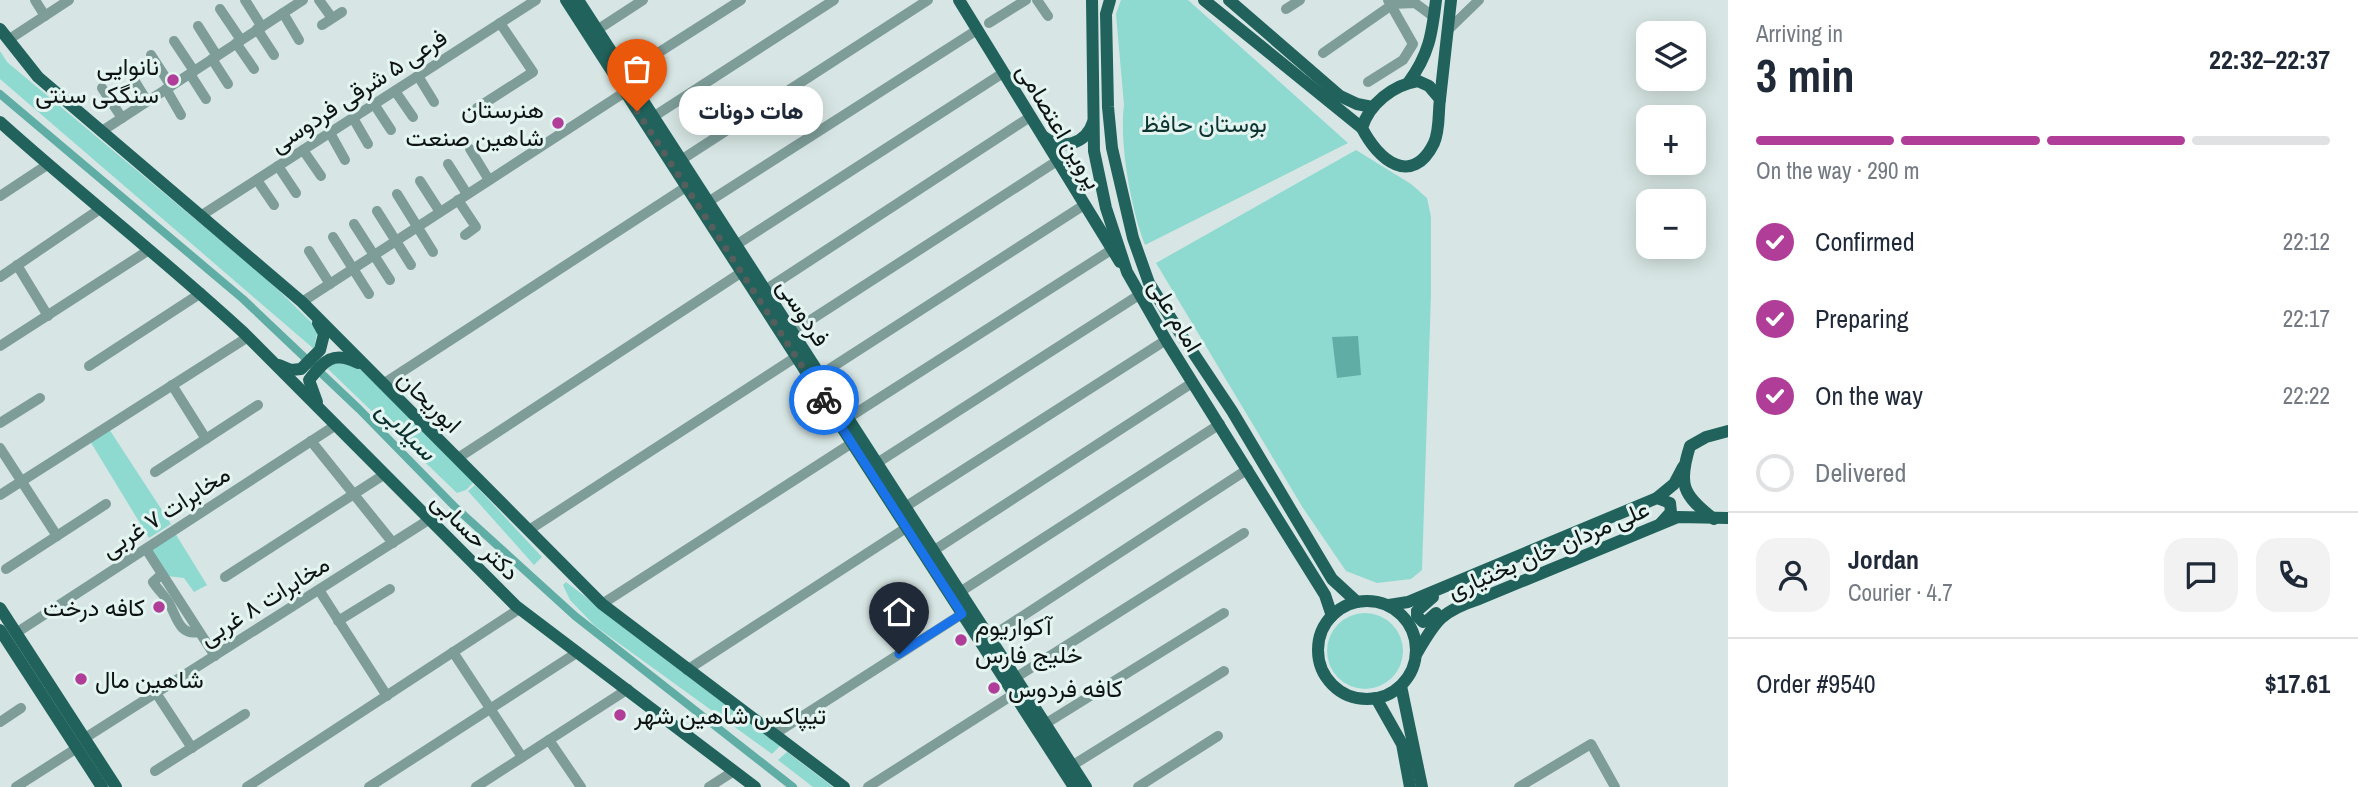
<!DOCTYPE html>
<meta charset="utf-8">
<style>
body{margin:0;font-family:"Archivo Narrow",Vazirmatn,sans-serif;background:#f2f2f3;color:#1f2937;height:100vh;display:flex;flex-direction:column;font-size:26px;white-space:nowrap}
*{box-sizing:border-box;margin:0}
p{font-size:23px;color:#747a83}
.icon{flex:none;width:38px;height:38px;fill:none;stroke:currentColor;stroke-width:2;stroke-linecap:round;stroke-linejoin:round}
.map{position:relative;flex:1;overflow:hidden}
.sheet{display:flex;flex-direction:column;background:#fff;width:630px}
.sheet>*{flex:none}
.buttons{position:absolute;left:1636px;top:21px;display:grid;gap:14px}
.buttons a{display:grid;place-items:center;width:70px;height:70px;border-radius:14px;background:#fff;box-shadow:0 4px 18px #0003;font-size:35px}
.pin{position:absolute;display:grid;place-items:center;width:60px;height:60px;color:#fff;margin:-72px -30px;border-radius:50% 50% 50% 0;rotate:-45deg;box-shadow:0 0 7px #0007}
.pin .icon{rotate:45deg}
.courier{position:absolute;display:grid;place-items:center;width:70px;height:70px;margin:-35px;border:5px solid #1a73e8;border-radius:50%;background:#fff;color:#222;box-shadow:0 2px 9px #0007}
.bubble{position:absolute;height:49px;border-radius:21px;background:#fff;box-shadow:0 4px 18px #0003;font-size:23px;font-weight:800;line-height:49px;text-align:center}
.head em{font-style:normal;font-weight:800}
.head div{display:flex;flex-direction:column-reverse}
.head{display:flex;align-items:center;justify-content:space-between;height:119px;padding:0 28px}
h1{font-size:46px;font-weight:800;line-height:52px}
.bar{display:grid;grid-template-columns:repeat(4,1fr);gap:10px 7px;align-content:center;height:84px;padding:0 28px}
.bar i{height:9px;border-radius:5px;background:#e0e1e3}
.bar .current{background:#b03e99}
.bar p{grid-column:span 4}
.line{display:flex;align-items:center;gap:18px;padding:0 28px;border-top:2px solid #e0e1e3}
.line div{flex:1}
.round{display:grid;place-items:center;flex:none;width:74px;height:74px;border-radius:21px;background:#f2f2f3}
ol{padding:0 28px;list-style:none}
li{display:flex;align-items:center;gap:21px;height:77px}
li p{margin-inline-start:auto}
li .icon{padding:7px;border-radius:50%;background:#b03e99;color:#fff;stroke-width:4}
li:last-child{color:#747a83}
li i{width:38px;height:38px;border:4px solid #e0e1e3;border-radius:50%}
main{display:flex;flex:1;min-height:0}
.map>svg:first-child{display:block}
.green{fill:#8ed9d0}
.water{fill:#5fada4}
.lines{fill:none;stroke-linecap:round;stroke-linejoin:round}
.canal{stroke:#5fada4;stroke-width:8}
.minor{stroke:#7e9d99;stroke-width:10}
.major{stroke:#21635c;stroke-width:12}
.done{stroke:#545e5c;stroke-width:7;stroke-dasharray:0 12.6}
.route{stroke:#1a73e8;stroke-width:9}
.poi-dot{fill:#b03e99;stroke:#e4f4f1;stroke-width:2.5}
.labels{text-anchor:middle;dominant-baseline:central;stroke-width:6;stroke-linejoin:round;paint-order:stroke}
.poi-label{font-size:24px;fill:#0e1413;stroke:#e4f4f1;text-anchor:start}
.street-label{font-size:24px;fill:#0e1413;stroke:#e4f4f1}
.park-label{font-size:24px;fill:#0d3430;stroke:#e4f4f1}
.water-label{font-size:26px;font-style:italic;fill:#0a312e;stroke:#e4f4f1}
</style>
<main>
<div class="map">
<svg width="1728" height="787" viewBox="0 0 1728 787">
<rect width="100%" height="100%" fill="#d7e6e4"/>
<g class="green">
<path d="M1121 0H1188L1348 143 1145 245C1131 209 1119 143 1124 105L1116 14Z"/>
<polygon points="0,51 7,62 268,280 312,323 317,333 314,349 0,79"/>
<polygon points="1356,150 1411,184 1427,198 1431,217 1431,294 1422,570 1411,579 1377,583 1346,571 1303,508 1156,263"/>
<polygon points="345,363 362,370 474,482 466,490 457,493 328,369 331,364"/>
<polygon points="109,429 171,524 149,538 90,441"/>
<polygon points="475,485 542,557 534,565 468,491"/>
<polygon points="175,533 207,585 194,592 184,578 167,576 151,550"/>
<polygon points="566,582 781,745 772,754 595,626 570,600 563,585"/>
<circle cx="1365" cy="651" r="38"/>
<polygon points="787,752 833,787 813,787 778,760"/>
</g>
<polygon class="water" points="1358,336 1361,375 1337,378 1332,337"/>
<g class="lines">
<polyline class="canal" points="0,94 243,299 359,409 456,508 575,616 793,787"/>
<g class="minor">
<polyline points="35,0 45,16"/>
<polyline points="245,0 262,27"/>
<polyline points="319,0 332,18"/>
<polyline points="1037,0 1048,16"/>
<polyline points="1392,4 1415,3 1434,17"/>
<polyline points="220,9 241,40"/>
<polyline points="1286,9 1300,0"/>
<polyline points="283,13 299,40"/>
<polyline points="989,23 1026,0"/>
<polyline points="322,25 342,12"/>
<polyline points="198,26 217,56"/>
<polyline points="257,29 274,55"/>
<polyline points="597,30 643,0"/>
<polyline points="1447,31 1479,0"/>
<polyline points="8,40 69,0"/>
<polyline points="174,41 194,71"/>
<polyline points="236,43 254,69"/>
<polyline points="1323,53 1399,0"/>
<polyline points="151,55 171,86"/>
<polyline points="212,59 228,84"/>
<polyline points="128,70 147,101"/>
<polyline points="190,74 206,99"/>
<polyline points="625,74 741,0"/>
<polyline points="418,76 434,102"/>
<polyline points="1368,82 1403,60 1413,44 1388,0"/>
<polyline points="102,88 122,118"/>
<polyline points="166,89 181,115"/>
<polyline points="395,91 413,117"/>
<polyline points="374,104 391,130"/>
<polyline points="477,108 533,72 500,23"/>
<polyline points="653,117 834,0"/>
<polyline points="353,118 368,144"/>
<polyline points="102,131 303,0"/>
<polyline points="330,133 345,160"/>
<polyline points="470,149 489,180"/>
<polyline points="303,150 321,176"/>
<polyline points="681,160 928,0"/>
<polyline points="448,164 467,194"/>
<polyline points="278,166 296,193"/>
<polyline points="257,180 274,205"/>
<polyline points="420,181 440,212"/>
<polyline points="397,194 433,252"/>
<polyline points="0,196 47,165"/>
<polyline points="458,200 476,227 465,235"/>
<polyline points="708,202 977,30"/>
<polyline points="377,211 411,265"/>
<polyline points="202,215 536,0"/>
<polyline points="354,224 390,280"/>
<polyline points="333,237 369,294"/>
<polyline points="736,245 1003,73"/>
<polyline points="309,251 330,284"/>
<polyline points="17,265 48,316"/>
<polyline points="0,277 100,209"/>
<polyline points="765,290 1030,117"/>
<polyline points="302,302 625,92"/>
<polyline points="792,332 1057,161"/>
<polyline points="0,346 149,250"/>
<polyline points="89,366 201,293"/>
<polyline points="820,375 1084,205"/>
<polyline points="383,384 686,187"/>
<polyline points="172,385 206,439"/>
<polyline points="848,418 1111,250"/>
<polyline points="0,423 40,398"/>
<polyline points="311,441 393,543"/>
<polyline points="0,448 57,536"/>
<polyline points="458,458 742,272"/>
<polyline points="877,463 1139,295"/>
<polyline points="155,472 258,405"/>
<polyline points="0,495 248,337"/>
<polyline points="905,507 1166,340"/>
<polyline points="529,530 796,357"/>
<polyline points="146,549 215,656"/>
<polyline points="933,551 1192,383"/>
<polyline points="6,569 106,504"/>
<path d="M162 574 153 582C158 590 167 598 170 605 177 618 180 636 199 632"/>
<polyline points="225,577 385,474"/>
<polyline points="319,590 387,696"/>
<polyline points="960,592 1220,424"/>
<polyline points="602,604 852,443"/>
<polyline points="338,621 390,589"/>
<polyline points="16,633 336,425"/>
<polyline points="989,638 1248,469"/>
<polyline points="453,652 522,757"/>
<polyline points="687,670 906,528"/>
<polyline points="1015,678 1244,533"/>
<polyline points="156,693 192,748"/>
<polyline points="0,722 21,708"/>
<polyline points="1045,724 1224,613"/>
<polyline points="773,735 962,614"/>
<polyline points="85,738 430,519"/>
<polyline points="549,740 581,787"/>
<polyline points="1073,765 1224,671"/>
<polyline points="155,771 245,714"/>
<polyline points="16,787 77,748"/>
<polyline points="247,787 519,609"/>
<polyline points="369,787 578,652"/>
<polyline points="476,787 628,689"/>
<polyline points="709,787 734,771"/>
<polyline points="868,787 1014,694"/>
<polyline points="1138,787 1218,736"/>
<polyline points="1519,787 1591,744 1615,787"/>
</g>
<g class="major">
<polyline points="566,0 1074,787"/>
<polyline points="578,0 1086,787"/>
<polyline points="959,0 1120,262"/>
<polyline points="1092,0 1094,151 1106,208 1127,272 1166,340 1325,595 1332,616"/>
<polyline points="1110,0 1106,14 1108,107 1112,148 1133,238 1149,283 1180,333 1232,411 1332,579 1357,602"/>
<polyline points="1204,0 1362,128"/>
<polyline points="1229,0 1340,96 1357,104 1372,107"/>
<polyline points="0,29 38,77 302,302 602,604 844,787"/>
<path d="M1418 81 1429 86 1440 99C1438 113 1440 130 1434 143 1412 188 1378 160 1362 128 1369 104 1393 85 1418 81Z"/>
<path d="M1408 83C1429 55 1432 34 1436 0"/>
<polyline points="1440,99 1451,0"/>
<path d="M0 122C80 194 165 260 244 333L516 606 755 787"/>
<path d="M1044 137C1062 151 1086 144 1093 122"/>
<polyline points="279,365 291,370 301,369 320,350 324,334 318,323"/>
<path d="M317 402 309 380C324 361 333 350 358 363"/>
<polyline points="1657,498 1670,503 1671,512 1661,523"/>
<path d="M1714 519C1682 495 1678 484 1690 446L1706 437 1728 431"/>
<polyline points="1433,597 1417,611 1417,616 1423,622 1427,621 1436,613"/>
<circle cx="1367" cy="650" r="49"/>
<polyline points="1389,605 1408,602 1657,498 1674,484 1683,467"/>
<polyline points="0,608 116,787"/>
<polyline points="0,630 102,787"/>
<path d="M1417 653C1436 620 1442 611 1479 599L1678 517 1728 518"/>
<polyline points="1401,686 1422,787"/>
<polyline points="1376,698 1402,744 1410,787"/>
</g>
</g>
<g class="lines">
<polyline class="done" points="637,111 824,400"/>
<polyline class="route" points="824,400 962,614 899,654"/>
</g>
<g class="poi-dot">
<circle cx="173" cy="80" r="7"/>
<circle cx="558" cy="123" r="7"/>
<circle cx="159" cy="607" r="7"/>
<circle cx="961" cy="640" r="7"/>
<circle cx="81" cy="679" r="7"/>
<circle cx="994" cy="688" r="7"/>
<circle cx="620" cy="715" r="7"/>
</g>
<g class="labels">
<g class="poi-label">
<text x="159" y="66" text-anchor="end">نانوایی<tspan x="159" dy="28">سنگکی سنتی</tspan></text>
<text x="544" y="109" text-anchor="end">هنرستان<tspan x="544" dy="28">شاهین صنعت</tspan></text>
<text x="145" y="607" text-anchor="end">کافه درخت</text>
<text x="975" y="626">آکواریوم<tspan x="975" dy="28">خلیج فارس</tspan></text>
<text x="95" y="679">شاهین مال</text>
<text x="1008" y="688">کافه فردوس</text>
<text x="634" y="715">تیپاکس شاهین شهر</text>
</g>
<g class="street-label">
<text transform="translate(358 90) rotate(-33)">فرعی ۵ شرقی فردوسی</text>
<text transform="translate(1060 126) rotate(59)">پروین اعتصامی</text>
<text transform="translate(804 312) rotate(57)">فردوسی</text>
<text transform="translate(1176 315) rotate(59)">امام علی</text>
<text transform="translate(430 401) rotate(44)">ابوریحان</text>
<text transform="translate(165 511) rotate(-33)">مخابرات ۷ غربی</text>
<text transform="translate(476 536) rotate(45)">دکتر حسابی</text>
<text transform="translate(1548 549) rotate(-23)">علی مردان خان بختیاری</text>
<text transform="translate(264 600) rotate(-32)">مخابرات ۸ غربی</text>
</g>
<g class="park-label">
<text x="1204" y="123">بوستان حافظ</text>
</g>
<g class="water-label">
<text transform="translate(407 430) rotate(45)">سیلابی</text>
</g>
</g>
</svg>
<div class="buttons">
<a><svg class="icon" aria-label="layers" viewBox="0 0 24 24"><path d="M12 4l9 5-9 5-9-5zM3 14l9 5 9-5"/></svg></a>
<a>+</a>
<a>−</a>
</div>
<div class="pin" style="left:637px;top:111px;background:#ea580c"><svg class="icon" aria-label="bag" viewBox="0 0 24 24"><path d="M5 8h14l-1 12H6zM9 8a3 3 0 0 1 6 0"/></svg></div>
<div class="pin" style="left:899px;top:654px;background:#1f2937"><svg class="icon" aria-label="home" viewBox="0 0 24 24"><path d="M3 11l9-7 9 7M6 9v11h12V9"/></svg></div>
<div class="courier" style="left:824px;top:400px"><svg class="icon" aria-label="bike" viewBox="0 0 24 24"><circle cx="6" cy="16" r="4"/><circle cx="18" cy="16" r="4"/><path d="M6 16l4-8h5l3 8M10 8l3 8H6M13 5h3"/></svg></div>
<div class="bubble" style="left:679px;top:86px;width:144px">هات دونات</div>
</div>
<section class="sheet">
<div class="head"><div><h1>3 min</h1><p>Arriving in</p></div><em>22:32–22:37</em></div>
<div class="bar"><i class="current"></i><i class="current"></i><i class="current"></i><i></i><p>On the way · 290 m</p></div>
<ol>
<li><svg class="icon" aria-label="check" viewBox="0 0 24 24"><path d="M5 12l5 5 9-10"/></svg>Confirmed<p>22:12</p></li>
<li><svg class="icon" aria-label="check" viewBox="0 0 24 24"><path d="M5 12l5 5 9-10"/></svg>Preparing<p>22:17</p></li>
<li><svg class="icon" aria-label="check" viewBox="0 0 24 24"><path d="M5 12l5 5 9-10"/></svg>On the way<p>22:22</p></li>
<li><i></i>Delivered</li>
</ol>
<div class="line" style="height:126px"><a class="round"><svg class="icon" aria-label="person" viewBox="0 0 24 24"><circle cx="12" cy="8" r="4"/><path d="M4 21q1-7 8-7t8 7"/></svg></a><div><b>Jordan</b><p>Courier · 4.7</p></div><a class="round"><svg class="icon" aria-label="chat" viewBox="0 0 24 24"><path d="M4 5h16v11H9l-5 4z"/></svg></a><a class="round"><svg class="icon" aria-label="phone" viewBox="0 0 24 24"><path d="M5 4h4l2 5-3 2q2 4 5 5l2-3 5 2v4C11 20 4 13 5 4z"/></svg></a></div>
<div class="line" style="height:91px"><div>Order #9540</div><b>$17.61</b></div>
</section>
</main>
